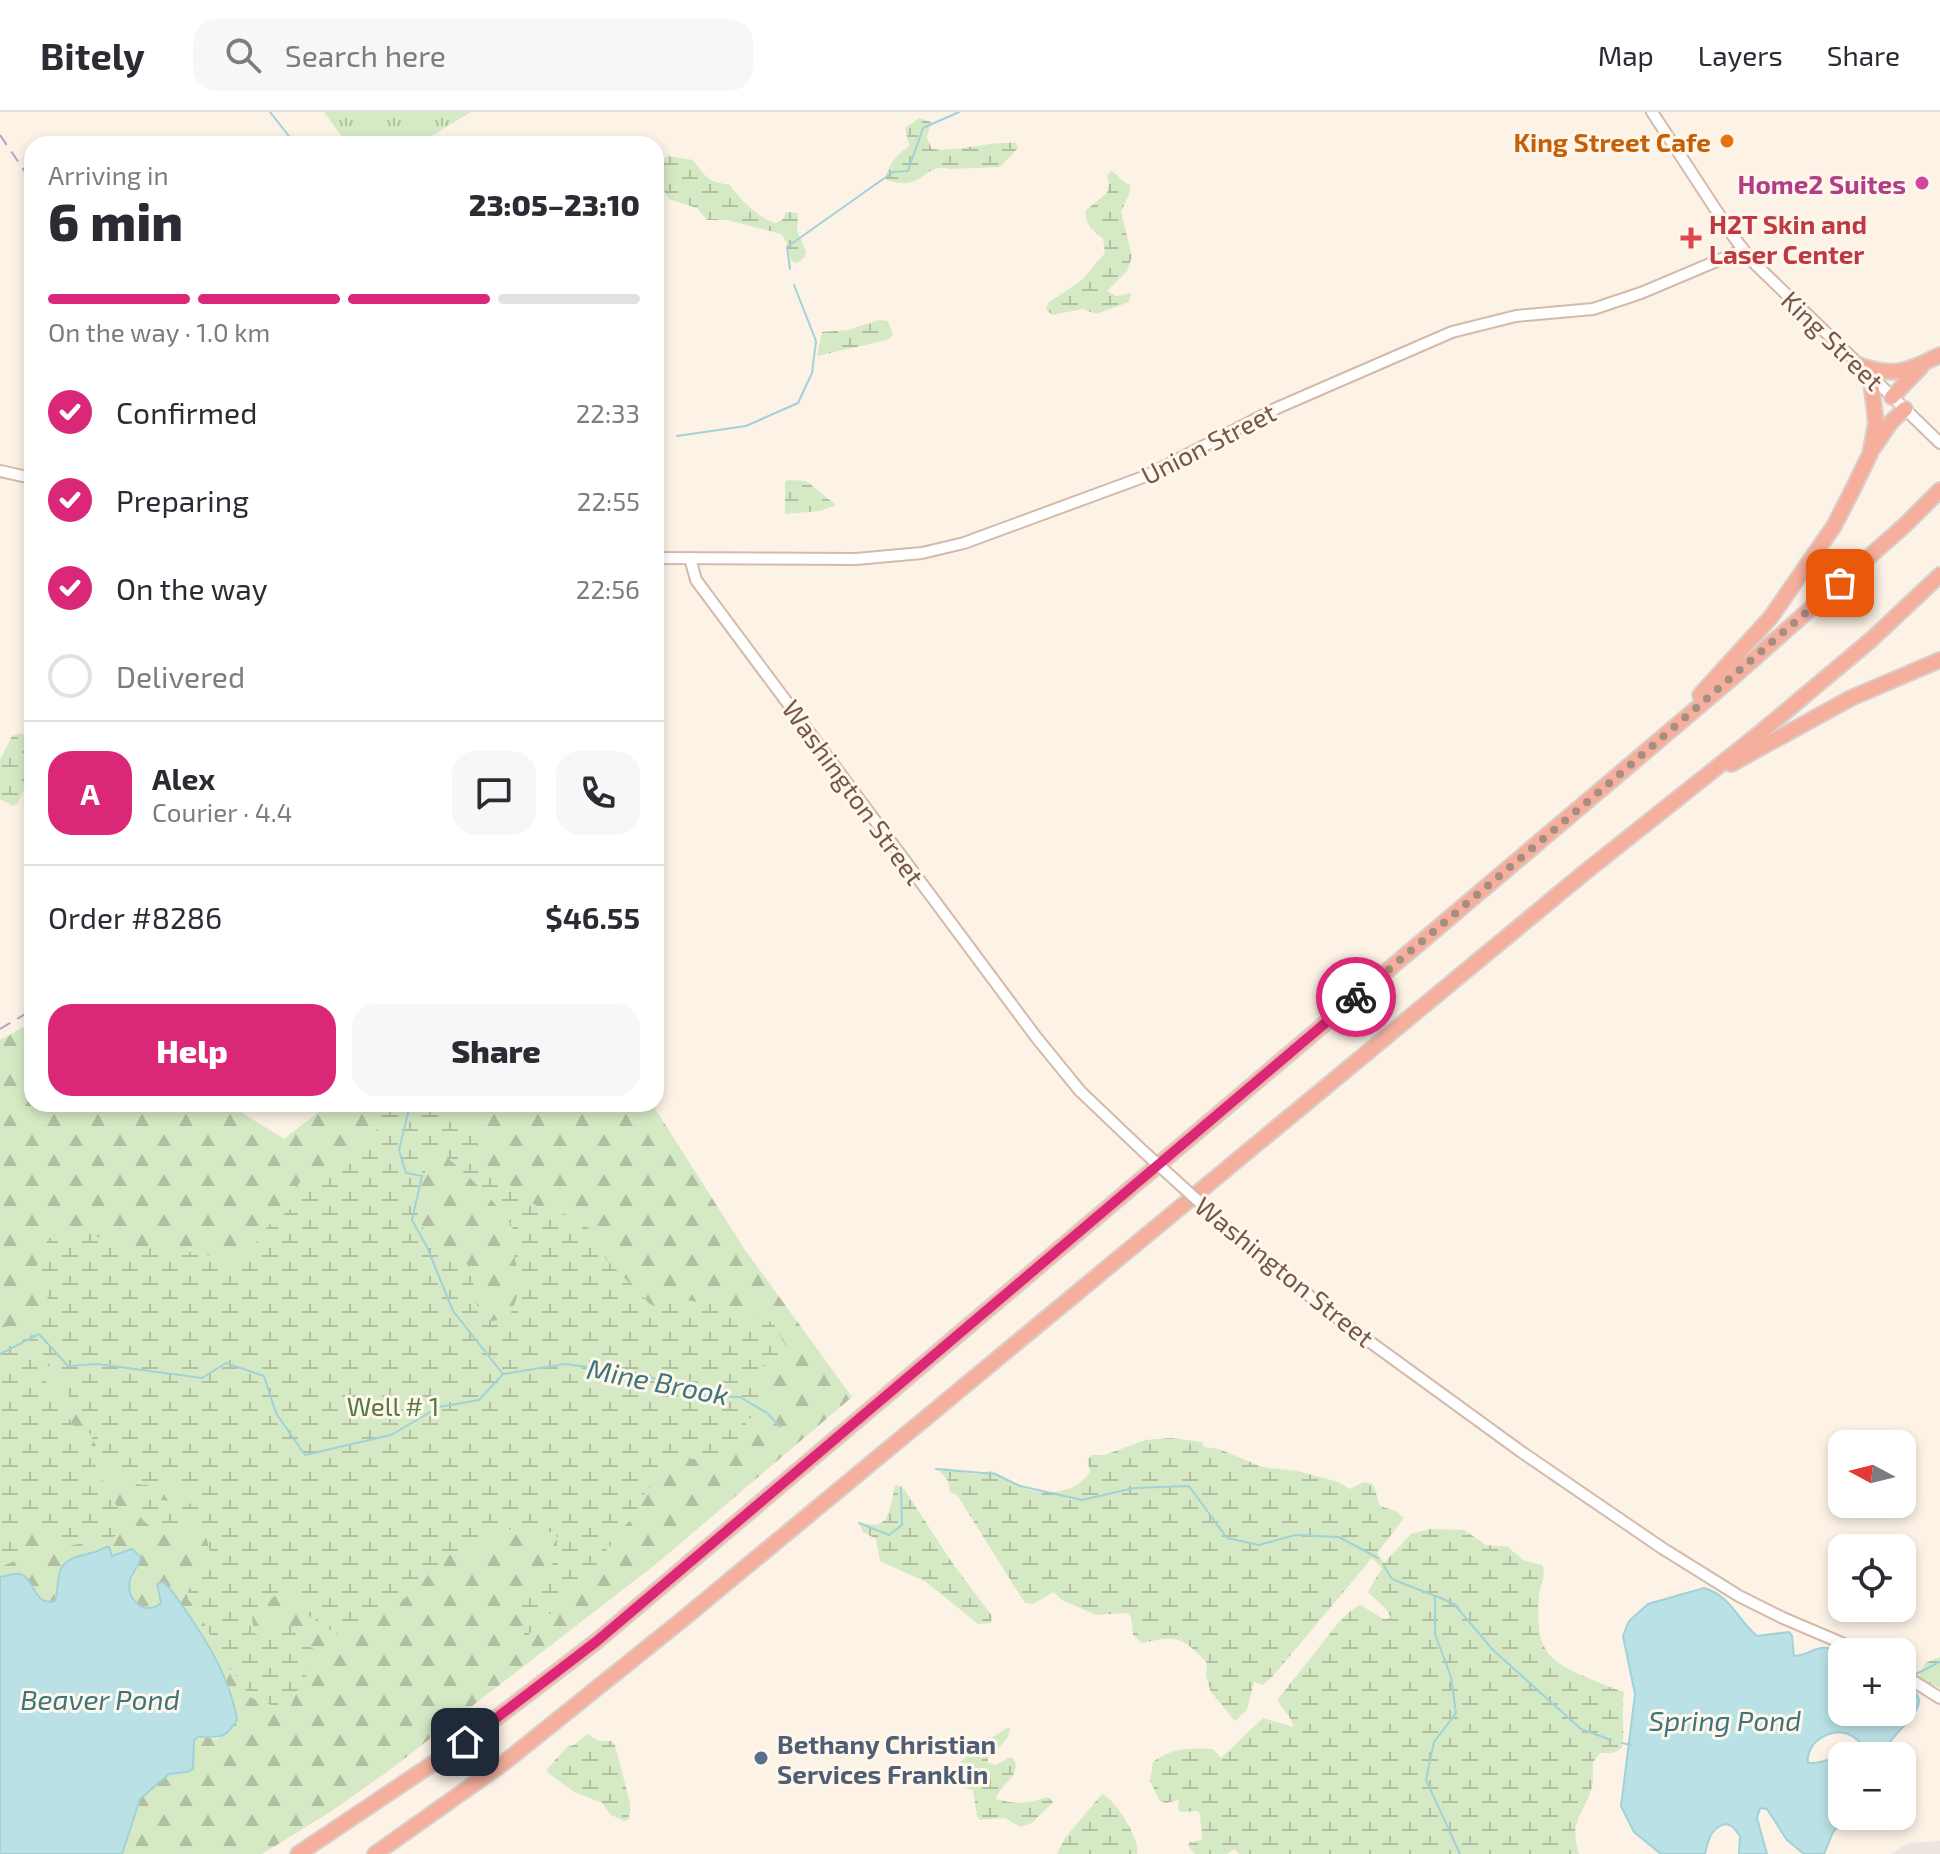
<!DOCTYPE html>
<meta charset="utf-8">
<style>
body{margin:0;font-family:"Exo 2",sans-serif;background:#f7f7f7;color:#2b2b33;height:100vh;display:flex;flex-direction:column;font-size:30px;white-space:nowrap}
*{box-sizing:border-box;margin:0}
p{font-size:26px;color:#7c7c81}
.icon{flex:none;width:44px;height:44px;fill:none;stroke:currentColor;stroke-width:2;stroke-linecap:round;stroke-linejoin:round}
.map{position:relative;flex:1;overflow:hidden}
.panel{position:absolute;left:24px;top:24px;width:640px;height:976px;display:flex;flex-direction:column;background:#fff;border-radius:24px;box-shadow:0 4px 12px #0003}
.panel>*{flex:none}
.needle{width:52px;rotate:277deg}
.fabs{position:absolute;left:1828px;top:1318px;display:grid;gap:16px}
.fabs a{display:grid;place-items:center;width:88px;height:88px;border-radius:16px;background:#fff;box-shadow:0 4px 12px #0003;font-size:40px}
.pin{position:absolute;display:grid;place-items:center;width:68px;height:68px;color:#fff;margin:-34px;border-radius:16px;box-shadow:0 4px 12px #0006}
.courier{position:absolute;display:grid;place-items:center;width:80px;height:80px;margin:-40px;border:6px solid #db2777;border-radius:50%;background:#fff;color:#222;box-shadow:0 2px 10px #0007}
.head em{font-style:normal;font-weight:800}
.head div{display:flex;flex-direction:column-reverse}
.head{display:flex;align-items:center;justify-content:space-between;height:136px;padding:0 24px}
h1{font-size:52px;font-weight:800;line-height:60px}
.bar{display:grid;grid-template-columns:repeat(4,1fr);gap:12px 8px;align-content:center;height:96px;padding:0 24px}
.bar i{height:10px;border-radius:6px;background:#e1e1e2}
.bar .active{background:#db2777}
.bar p{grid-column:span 4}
.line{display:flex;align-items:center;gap:20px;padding:0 24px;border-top:2px solid #e1e1e2}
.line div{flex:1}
.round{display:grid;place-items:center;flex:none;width:84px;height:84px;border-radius:24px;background:#f7f7f7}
ol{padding:0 24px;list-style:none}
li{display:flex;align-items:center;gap:24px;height:88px}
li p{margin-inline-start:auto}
li .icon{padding:8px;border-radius:50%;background:#db2777;color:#fff;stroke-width:4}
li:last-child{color:#7c7c81}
li i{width:44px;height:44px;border:4px solid #e1e1e2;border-radius:50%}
.primary-button{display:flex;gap:16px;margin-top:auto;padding:16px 24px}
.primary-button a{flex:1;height:92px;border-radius:24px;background:#db2777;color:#fff;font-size:32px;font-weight:800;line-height:92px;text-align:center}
.primary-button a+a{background:#f7f7f7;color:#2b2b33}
header{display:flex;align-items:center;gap:48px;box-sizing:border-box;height:112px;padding:0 40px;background:#fff;border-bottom:2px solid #e1e1e2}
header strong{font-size:38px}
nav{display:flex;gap:44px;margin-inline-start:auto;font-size:28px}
.search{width:560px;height:72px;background:#f7f7f7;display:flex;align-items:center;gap:20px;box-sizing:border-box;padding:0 28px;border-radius:24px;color:#7c7c81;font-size:30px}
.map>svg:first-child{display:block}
.industrial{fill:#ece5e0}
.forest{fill:url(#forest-firs)}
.wetland{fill:url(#wetland-marsh);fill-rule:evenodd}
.park{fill:url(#park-tufts)}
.water{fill:#bae2e6;stroke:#a0d2d8;stroke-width:2}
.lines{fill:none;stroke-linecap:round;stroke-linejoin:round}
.stream{stroke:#a0d2d8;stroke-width:2}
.secondary-casing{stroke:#d3bbac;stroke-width:14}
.motorway-casing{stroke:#d8d0cc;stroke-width:18}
.secondary{stroke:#fff;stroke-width:10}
.motorway{stroke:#f6af9d;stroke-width:14}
.rail{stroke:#b4a4c6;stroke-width:2;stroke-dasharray:12 8;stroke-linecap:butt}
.secondary-bridge-casing{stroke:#d3bbac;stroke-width:14;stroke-linecap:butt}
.secondary-bridge{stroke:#fff;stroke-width:10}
.done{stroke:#a48d81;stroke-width:8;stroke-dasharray:0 14.4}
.route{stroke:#db2777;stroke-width:10}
.food-dot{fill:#e8710a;stroke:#fff6ec;stroke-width:3}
.hotel-dot{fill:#d1479c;stroke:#fff6ec;stroke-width:3}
.health-dot{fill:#e0444e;stroke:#fff6ec;stroke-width:3}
.service-dot{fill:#5c6f8a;stroke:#fff6ec;stroke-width:3}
.labels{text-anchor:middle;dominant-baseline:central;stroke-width:6;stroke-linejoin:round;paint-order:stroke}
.food-label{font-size:26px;font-weight:bold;fill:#c56008;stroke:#fff6ec;text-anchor:end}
.hotel-label{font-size:26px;font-weight:bold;fill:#b23c85;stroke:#fff6ec;text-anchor:end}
.health-label{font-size:26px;font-weight:bold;fill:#be3a42;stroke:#fff6ec;text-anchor:start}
.street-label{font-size:26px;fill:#75574a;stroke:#fff6ec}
.park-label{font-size:26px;fill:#567b42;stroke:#fff6ec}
.service-label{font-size:26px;font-weight:bold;fill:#4e5e75;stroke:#fff6ec;text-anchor:start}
.water-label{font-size:28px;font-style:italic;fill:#3e747b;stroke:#fff6ec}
</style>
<header>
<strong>Bitely</strong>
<div class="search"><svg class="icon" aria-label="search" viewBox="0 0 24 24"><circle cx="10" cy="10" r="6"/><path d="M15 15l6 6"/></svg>Search here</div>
<nav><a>Map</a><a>Layers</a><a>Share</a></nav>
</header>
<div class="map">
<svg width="1940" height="1742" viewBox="0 0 1940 1742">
<defs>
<pattern id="forest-firs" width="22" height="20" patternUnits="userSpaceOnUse" patternTransform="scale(2)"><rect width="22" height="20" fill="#d5eac4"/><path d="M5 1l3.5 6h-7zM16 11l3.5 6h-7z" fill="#b1c0a1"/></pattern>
<pattern id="wetland-marsh" width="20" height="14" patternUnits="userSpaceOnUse" patternTransform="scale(2)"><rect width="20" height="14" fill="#d5eac4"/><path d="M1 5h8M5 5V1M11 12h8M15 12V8" fill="none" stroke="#b1c0a1"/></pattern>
<pattern id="park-tufts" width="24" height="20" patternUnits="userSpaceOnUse" patternTransform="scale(2)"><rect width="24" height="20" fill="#d5eac4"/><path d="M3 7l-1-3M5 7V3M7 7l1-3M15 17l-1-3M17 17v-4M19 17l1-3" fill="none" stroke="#b1c0a1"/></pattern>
</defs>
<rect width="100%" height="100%" fill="#fcf2e6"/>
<polygon class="industrial" points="1940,1729 1940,1742 1891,1742 1908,1731"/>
<path class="forest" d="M32 910V992H228L284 1027 329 992H652L745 1138 852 1285 661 1448 387 1660 330 1700 262 1742H122L140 1687 169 1662 187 1660 194 1629 203 1625 218 1627 237 1608C229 1558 197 1516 169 1475L157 1479 161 1492C143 1506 134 1489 129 1473L139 1453 120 1443 112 1444 109 1435 72 1446 59 1467 55 1489C33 1495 35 1466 20 1463 15 1461 6 1464 0 1465V928Z"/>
<g class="wetland">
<path d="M919 6 931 10 927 26 932 37C961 40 988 29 1016 31L1018 36 1000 55 949 57C930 51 924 70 906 71 899 72 892 69 886 68 885 55 899 41 909 34L905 16Z"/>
<path d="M667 44 693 48C707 66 706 69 730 73 739 87 759 107 776 111L783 107 786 100 798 101 797 118 806 140 804 146 797 151 791 149 786 129 781 122 727 108H707L697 96 669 87C659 73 653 56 667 44Z"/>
<path d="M1110 59C1119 62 1121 70 1130 73V80L1121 100 1132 144 1127 159 1107 179 1116 184 1131 181 1129 190 1096 202 1083 197 1052 203 1046 197 1048 191 1082 168 1105 141 1103 127C1094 119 1084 112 1086 98L1107 81 1109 72 1107 65Z"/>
<polygon points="879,208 888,209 893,223 887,228 817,244 822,220 848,218"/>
<polygon points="788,368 806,369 836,393 820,399 785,402 785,370"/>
<polygon points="21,621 25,624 31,638 26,657 32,660 32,676 23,679 17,692 13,694 0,687 0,648 12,624"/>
<path d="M381 992H449L456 1001 479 1017 477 1040 483 1055 498 1062 517 1080 537 1094 574 1105 581 1110 596 1122 603 1133 605 1146 650 1192 656 1195 675 1186 715 1193 744 1205 760 1203 773 1211 792 1244C785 1258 771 1246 760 1255 759 1269 766 1281 766 1295L746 1309V1317L738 1332 730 1335 704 1360 703 1354 707 1345 703 1343 697 1347H683L679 1353 663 1362 647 1378 639 1390 636 1402 621 1418 588 1464 560 1495 539 1509 524 1529V1518L518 1496C535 1470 563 1458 556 1421 545 1419 534 1420 524 1419 495 1414 496 1421 473 1439 467 1437 461 1436 455 1440 435 1450 426 1470 409 1483 389 1499 361 1511 337 1522L309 1504C305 1489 298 1485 286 1477L280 1479 252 1505 254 1521 262 1525C269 1521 285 1505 293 1516 296 1520 296 1525 298 1529L314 1537 309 1559 299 1575 291 1594 277 1595 249 1585 240 1567 226 1553 197 1498 188 1487V1478L214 1454 205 1421C179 1403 161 1437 134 1397L138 1390 155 1387 189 1392 193 1390 194 1384C178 1363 145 1380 124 1368 103 1355 93 1326 82 1306 69 1284 56 1263 43 1242L35 1235 32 1241 33 1249 76 1317 112 1385 120 1400 118 1422 113 1425 59 1436 30 1408 19 1422 22 1443 20 1447 0 1455V1213L17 1217V1225L22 1228 35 1224 36 1219 31 1213 35 1201 41 1200 48 1187 36 1161 39 1143 49 1126 57 1122 79 1119 92 1122 115 1133 191 1140 240 1151C253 1142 256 1127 267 1115 276 1105 288 1102 296 1091 288 1060 326 1061 344 1053 367 1042 383 1017 381 992ZM441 1041C457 1052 507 1100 513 1117 516 1127 513 1137 515 1147 515 1151 518 1156 519 1159 522 1175 515 1193 508 1207L492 1209 480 1206C475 1192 475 1160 466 1151 459 1145 447 1141 439 1135 405 1106 419 1076 432 1042Z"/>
<path d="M1171 1326 1202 1330 1204 1335 1219 1337 1262 1355 1297 1359 1338 1370 1350 1377 1364 1370 1373 1372 1380 1394 1396 1399 1404 1406 1377 1441 1384 1451 1411 1422 1430 1417 1464 1418 1486 1433 1508 1435 1523 1448 1542 1453C1547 1465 1540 1471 1539 1483 1536 1534 1542 1547 1588 1566 1601 1571 1611 1576 1624 1580 1621 1599 1625 1620 1622 1636L1613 1641H1600L1593 1650C1592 1657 1594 1668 1592 1675 1584 1704 1568 1707 1579 1742H1239L1234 1737 1227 1742H1195L1188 1734 1190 1730 1202 1728 1200 1702 1197 1699 1180 1700 1178 1696 1179 1688 1166 1691 1160 1689 1150 1669 1153 1650C1171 1636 1191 1636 1213 1637L1221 1646 1263 1606 1293 1615C1293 1604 1280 1598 1278 1587L1339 1510 1350 1499 1360 1493 1384 1507 1391 1506 1386 1497 1368 1480 1382 1456 1372 1446 1272 1565 1263 1573 1254 1570 1247 1598 1235 1609 1211 1580 1206 1564 1207 1551C1181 1523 1176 1524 1142 1531L1133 1523 1131 1505 1127 1501 1096 1503 1062 1488 1054 1480 1033 1492 1025 1491 957 1383 950 1380 948 1369 939 1359 941 1356C953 1357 966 1362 978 1362 979 1362 989 1359 990 1359 997 1360 1005 1366 1011 1370 1034 1385 1075 1385 1090 1360 1090 1353 1084 1350 1091 1343H1105L1145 1328Z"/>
<polygon points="895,1373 904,1377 953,1452 992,1504 991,1511 978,1512 926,1470 880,1449 876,1427 863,1420 859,1411 878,1413 886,1407 890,1397"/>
<polygon points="1940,1545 1940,1576 1918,1567 1925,1551"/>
<path d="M1007 1616H1010C1008 1632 998 1634 988 1644V1651L996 1653 1010 1645 1014 1647C1022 1665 1000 1671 996 1687 1017 1693 1028 1692 1048 1685L1053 1690 1032 1711 1020 1715 1005 1706 980 1708 977 1704 973 1678 957 1673 958 1653 972 1638Z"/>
<polygon points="587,1622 599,1629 612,1629 615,1633 630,1691 629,1706 625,1709 611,1703 602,1691 574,1680 547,1660 547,1657 567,1635 574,1633"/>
<path d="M1102 1682C1115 1687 1141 1728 1137 1742H1057L1065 1726Z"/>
</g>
<polygon class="park" points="324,0 471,0 418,32 347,32"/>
<g class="water">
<path d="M106 1435H109L112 1444 132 1437 141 1445C139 1454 133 1460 130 1468 125 1487 145 1505 161 1491L157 1472 163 1470 169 1475C198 1515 229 1559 237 1608 223 1629 221 1624 198 1625L194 1629 193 1657 187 1660 169 1662 140 1687 122 1742H0V1465C6 1464 15 1461 20 1462 35 1466 33 1495 55 1489 59 1478 56 1465 62 1455 71 1441 93 1444 106 1435Z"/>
<path d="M1704 1476C1731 1484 1737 1507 1757 1524L1789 1520 1792 1524 1794 1544C1815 1543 1816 1528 1842 1541V1600H1902V1571C1931 1586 1917 1598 1902 1616 1894 1624 1888 1633 1880 1641L1873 1643C1866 1636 1857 1625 1848 1622 1830 1615 1805 1631 1808 1651 1821 1652 1830 1645 1842 1646V1704H1847L1833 1720 1824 1742H1804L1787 1728 1767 1697 1760 1696 1757 1706 1767 1742H1739L1740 1724 1732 1714 1726 1712C1711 1715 1708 1728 1705 1742H1661L1634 1720 1621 1694 1635 1582 1623 1524 1629 1509 1648 1492Z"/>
</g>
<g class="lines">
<g class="stream">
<polyline points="270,0 295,32"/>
<polyline points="790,157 787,135 893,60 908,59 923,16 959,0"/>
<polyline points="656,323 659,323"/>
<polyline points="677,324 746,314 798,291 812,261 816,229 794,173"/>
<polyline points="405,992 408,1001 399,1038 406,1061 422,1064 412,1108 427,1135 453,1199 503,1262"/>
<polyline points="0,1242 39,1222 68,1254 97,1252 202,1266 226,1251 264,1264 276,1301 305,1343 391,1323 439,1295 479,1288 503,1262 565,1252 641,1262 707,1284 740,1285 767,1301 780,1315"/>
<polyline points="936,1357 995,1362 1020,1374 1082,1388 1134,1376 1189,1374 1227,1426 1259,1433 1295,1423 1339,1425 1378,1446"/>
<polyline points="859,1411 889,1423 902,1413 901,1375"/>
<polyline points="1384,1454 1392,1467 1435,1484 1435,1522 1451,1565 1456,1601 1434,1630 1426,1668 1460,1742"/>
<polyline points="1436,1484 1454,1492 1493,1538 1581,1617 1611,1628"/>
<polyline points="1916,1562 1940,1550"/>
<polyline points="1622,1631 1631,1633"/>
</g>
<defs>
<g id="secondary">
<polyline points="1652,0 1733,124 1752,149 1940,331"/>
<polyline points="0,359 32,366"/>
<polyline points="656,446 856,447 922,441 964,431 1146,364 1277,296 1452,220 1516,204 1593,197 1641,181 1743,138"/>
<polyline points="690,446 696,468 1036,925 1080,979 1143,1039"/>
<polyline points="1207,1097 1241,1130 1344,1211 1523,1341 1662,1436 1739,1484 1783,1506 1863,1540"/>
<polyline points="1902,1562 1940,1586"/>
</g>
<g id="motorway">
<path d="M1856 252C1893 266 1905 260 1940 243"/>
<polyline points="1892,285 1921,255"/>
<polyline points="1874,335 1891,310 1905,297"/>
<polyline points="1700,583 1771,505 1834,414 1852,379 1870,342 1876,311 1871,270 1856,252"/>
<polyline points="1731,652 1851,586 1940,548"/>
<polyline points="298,1742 465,1630 597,1529 1730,568 1905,413 1940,378"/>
<polyline points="375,1742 505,1650 683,1507 1584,761 1760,621 1872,527 1940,463"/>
</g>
</defs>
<use href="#secondary" class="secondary-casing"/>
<use href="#motorway" class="motorway-casing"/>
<use href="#secondary" class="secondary"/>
<use href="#motorway" class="motorway"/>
<g class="rail">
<polyline points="0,23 32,70"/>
<polyline points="0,917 32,898"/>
</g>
<defs>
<polyline id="secondary-bridge" points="1143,1039 1207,1097"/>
</defs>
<use href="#secondary-bridge" class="secondary-bridge-casing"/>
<use href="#secondary-bridge" class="secondary-bridge"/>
</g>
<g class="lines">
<polyline class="done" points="1356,885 1613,668 1840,471"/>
<polyline class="route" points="465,1630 597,1529 1356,885"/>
</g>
<circle class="food-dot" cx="1727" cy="29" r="8"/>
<circle class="hotel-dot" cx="1922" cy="71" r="8"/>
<path class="health-dot" d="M1687 114h8v8h8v8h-8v8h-8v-8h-8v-8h8z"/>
<circle class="service-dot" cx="761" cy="1646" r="8"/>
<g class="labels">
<g class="food-label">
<text x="1711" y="29">King Street Cafe</text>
</g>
<g class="hotel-label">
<text x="1906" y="71">Home2 Suites</text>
</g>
<g class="health-label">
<text x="1709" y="111">H2T Skin and<tspan x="1709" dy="30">Laser Center</tspan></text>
</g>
<g class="street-label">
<text transform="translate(1833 228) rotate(44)">King Street</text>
<text transform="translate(1208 331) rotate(-27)">Union Street</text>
<text transform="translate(854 680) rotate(54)">Washington Street</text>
<text transform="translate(1285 1159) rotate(39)">Washington Street</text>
</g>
<g class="park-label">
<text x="393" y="1293">Well # 1</text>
</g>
<g class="service-label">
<text x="777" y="1631">Bethany Christian<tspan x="777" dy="30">Services Franklin</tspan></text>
</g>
<g class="water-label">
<text transform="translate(658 1269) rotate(11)">Mine Brook</text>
<text x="100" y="1587">Beaver Pond</text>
<text x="1725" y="1608">Spring Pond</text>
</g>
</g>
</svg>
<div class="fabs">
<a><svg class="needle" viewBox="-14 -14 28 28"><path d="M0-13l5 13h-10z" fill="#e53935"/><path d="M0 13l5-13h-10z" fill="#7c7c81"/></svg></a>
<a><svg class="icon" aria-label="locate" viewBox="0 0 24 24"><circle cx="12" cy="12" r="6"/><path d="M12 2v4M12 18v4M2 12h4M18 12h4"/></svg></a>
<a>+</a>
<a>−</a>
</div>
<div class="pin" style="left:1840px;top:471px;background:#ea580c"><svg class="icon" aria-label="bag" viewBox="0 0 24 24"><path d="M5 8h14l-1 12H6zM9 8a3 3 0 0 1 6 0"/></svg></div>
<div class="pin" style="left:465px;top:1630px;background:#1f2937"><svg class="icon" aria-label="home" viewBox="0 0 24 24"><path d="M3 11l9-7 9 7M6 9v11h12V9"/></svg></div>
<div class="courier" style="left:1356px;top:885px"><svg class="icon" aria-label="bike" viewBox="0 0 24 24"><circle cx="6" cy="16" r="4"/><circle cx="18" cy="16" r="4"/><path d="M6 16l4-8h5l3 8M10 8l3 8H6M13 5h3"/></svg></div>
<section class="panel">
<div class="head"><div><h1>6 min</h1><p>Arriving in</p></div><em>23:05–23:10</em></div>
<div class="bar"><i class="active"></i><i class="active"></i><i class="active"></i><i></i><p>On the way · 1.0 km</p></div>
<ol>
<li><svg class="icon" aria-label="check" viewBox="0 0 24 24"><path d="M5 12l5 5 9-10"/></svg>Confirmed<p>22:33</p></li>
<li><svg class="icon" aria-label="check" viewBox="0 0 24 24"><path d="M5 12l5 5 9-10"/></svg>Preparing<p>22:55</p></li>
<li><svg class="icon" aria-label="check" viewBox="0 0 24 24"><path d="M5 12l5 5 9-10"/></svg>On the way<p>22:56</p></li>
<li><i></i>Delivered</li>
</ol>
<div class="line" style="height:144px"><b class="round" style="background:#db2777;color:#fff">A</b><div><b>Alex</b><p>Courier · 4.4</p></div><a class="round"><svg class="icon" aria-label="chat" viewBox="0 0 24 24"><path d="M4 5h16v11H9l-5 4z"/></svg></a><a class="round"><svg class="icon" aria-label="phone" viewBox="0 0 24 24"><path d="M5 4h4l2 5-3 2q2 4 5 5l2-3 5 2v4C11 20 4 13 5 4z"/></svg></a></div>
<div class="line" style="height:104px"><div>Order #8286</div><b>$46.55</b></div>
<div class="primary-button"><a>Help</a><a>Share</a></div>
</section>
</div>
